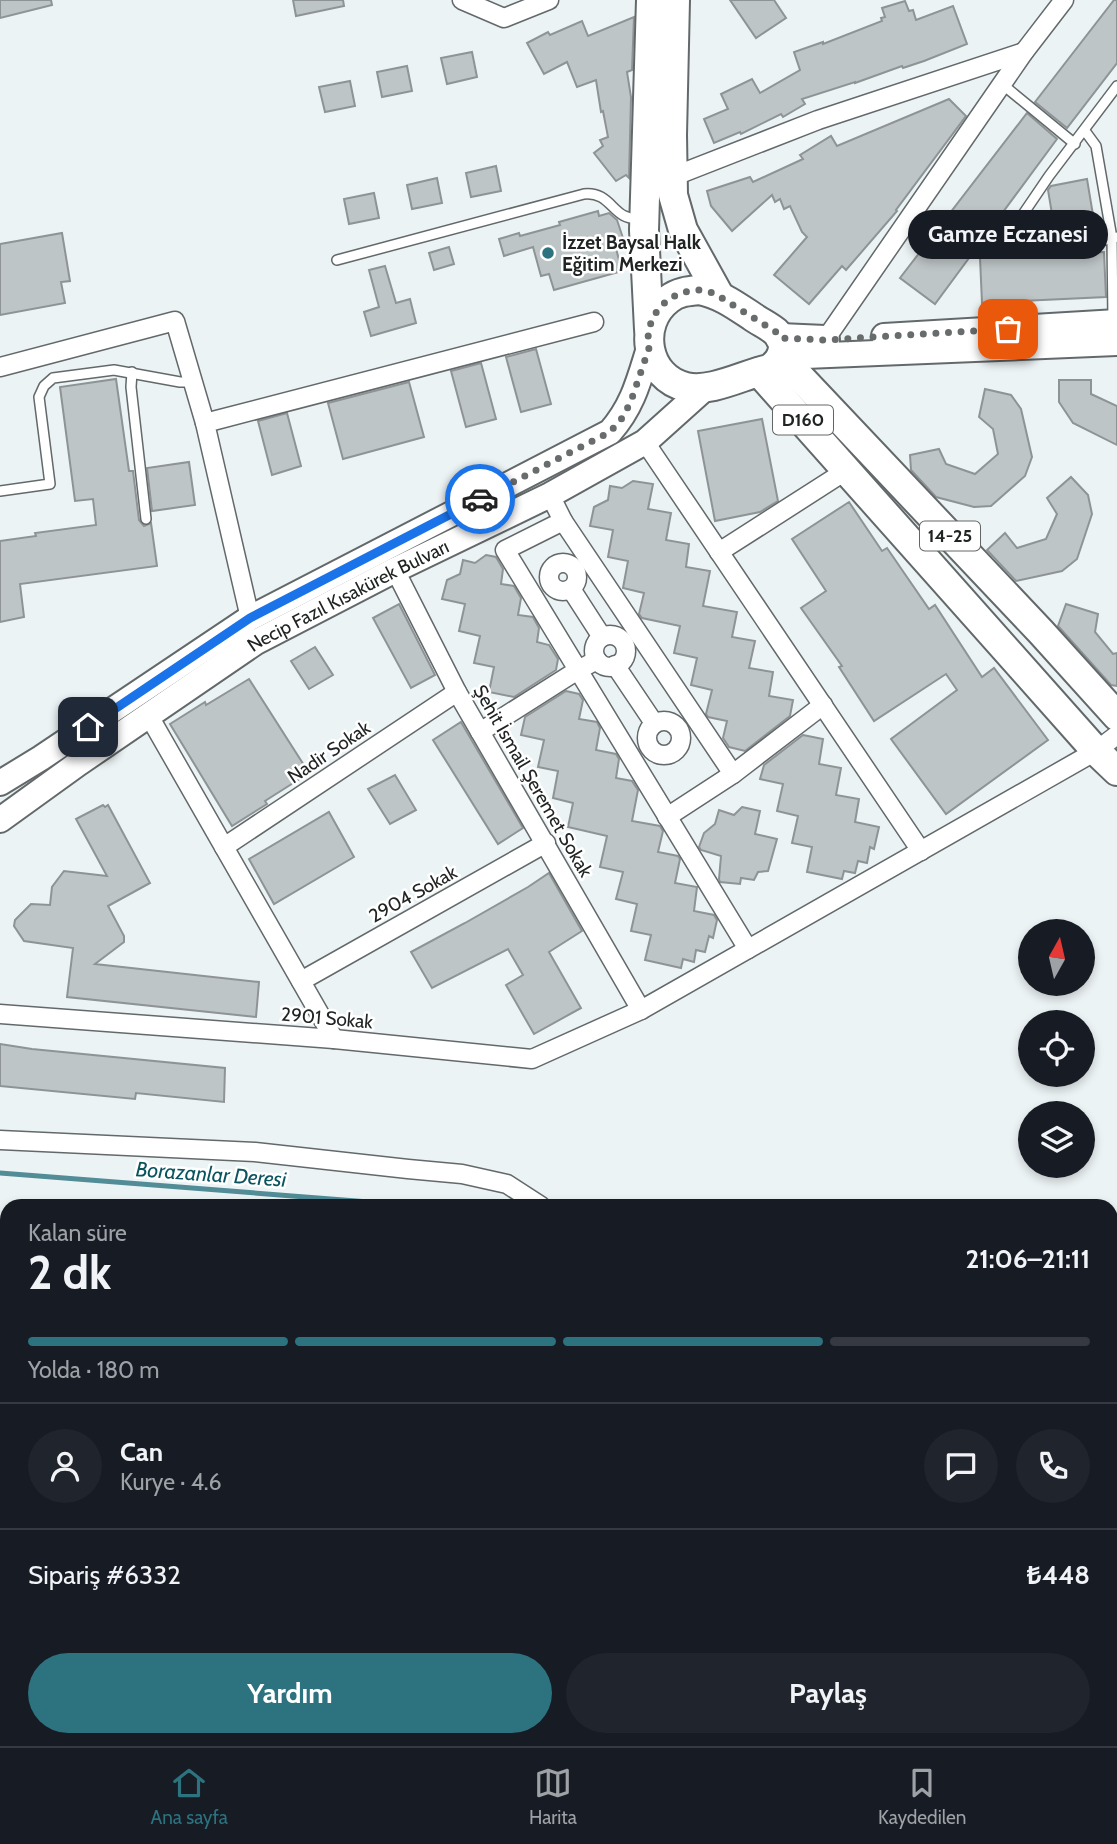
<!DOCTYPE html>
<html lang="tr">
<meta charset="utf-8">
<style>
body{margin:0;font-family:Cabin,sans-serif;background:#20242c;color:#f1f3f6;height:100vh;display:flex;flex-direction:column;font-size:26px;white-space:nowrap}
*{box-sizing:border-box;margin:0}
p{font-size:23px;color:#9ea1a6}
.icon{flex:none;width:38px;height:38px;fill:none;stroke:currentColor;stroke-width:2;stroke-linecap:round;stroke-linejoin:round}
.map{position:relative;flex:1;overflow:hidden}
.panel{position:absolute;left:0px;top:1199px;width:1118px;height:548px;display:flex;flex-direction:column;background:#171b24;border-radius:21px 21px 0 0;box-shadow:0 4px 10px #0003}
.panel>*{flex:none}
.needle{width:46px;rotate:8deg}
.controls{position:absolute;left:1018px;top:919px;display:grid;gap:14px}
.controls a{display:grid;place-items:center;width:77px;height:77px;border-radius:50%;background:#171b24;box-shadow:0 4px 10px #0003;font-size:35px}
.pin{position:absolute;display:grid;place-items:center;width:60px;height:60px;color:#fff;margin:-30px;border-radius:14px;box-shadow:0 4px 10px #0006}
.courier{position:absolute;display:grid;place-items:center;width:70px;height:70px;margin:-35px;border:5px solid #1a73e8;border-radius:50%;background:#fff;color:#222;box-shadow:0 2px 9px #0007}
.bubble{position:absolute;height:49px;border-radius:24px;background:#171b24;box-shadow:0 4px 10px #0003;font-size:23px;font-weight:800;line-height:49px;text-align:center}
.head em{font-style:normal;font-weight:800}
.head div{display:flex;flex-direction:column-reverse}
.head{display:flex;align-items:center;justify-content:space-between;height:119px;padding:0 28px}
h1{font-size:46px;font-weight:800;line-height:52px}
.bar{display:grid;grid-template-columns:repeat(4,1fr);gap:10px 7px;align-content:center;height:84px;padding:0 28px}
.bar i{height:9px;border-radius:5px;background:#363941}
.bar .current{background:#2c727f}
.bar p{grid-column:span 4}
.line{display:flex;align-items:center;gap:18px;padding:0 28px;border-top:2px solid #363941}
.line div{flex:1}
.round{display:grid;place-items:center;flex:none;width:74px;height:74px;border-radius:37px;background:#20242c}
.cta{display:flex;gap:14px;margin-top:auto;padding:14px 28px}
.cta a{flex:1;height:80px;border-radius:42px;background:#2c727f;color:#fff;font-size:28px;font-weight:800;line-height:80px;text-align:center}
.cta a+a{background:#20242c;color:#f1f3f6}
.menu{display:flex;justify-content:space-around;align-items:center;height:98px;border-top:2px solid #363941;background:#171b24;font-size:19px;color:#9ea1a6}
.menu a{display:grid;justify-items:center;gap:4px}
.menu .current{color:#2c727f}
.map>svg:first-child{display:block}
.green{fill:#b1eaf6}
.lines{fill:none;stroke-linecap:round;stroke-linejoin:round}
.stream{stroke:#518c97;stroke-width:5}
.building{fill:#bec5c6;stroke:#8e9495;stroke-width:2}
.lane-casing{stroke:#63696a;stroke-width:12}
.street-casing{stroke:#63696a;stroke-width:21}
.secondary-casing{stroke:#63696a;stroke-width:28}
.primary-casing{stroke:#63696a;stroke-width:32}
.lane{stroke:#fff;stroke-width:9}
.street{stroke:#fff;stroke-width:18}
.secondary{stroke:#fff;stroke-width:24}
.primary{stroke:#fff;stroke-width:28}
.done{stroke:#686c6d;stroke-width:7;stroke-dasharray:0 12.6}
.route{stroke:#1a73e8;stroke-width:9}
.poi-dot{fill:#2c727f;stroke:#fff;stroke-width:2.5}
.labels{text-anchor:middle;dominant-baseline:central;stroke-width:5;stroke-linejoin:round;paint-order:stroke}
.shield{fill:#fff;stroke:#646666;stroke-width:2}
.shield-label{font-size:18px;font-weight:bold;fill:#212424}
.poi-label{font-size:19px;font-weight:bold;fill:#212424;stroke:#fff;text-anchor:start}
.street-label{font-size:19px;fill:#212424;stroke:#fff}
.water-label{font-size:21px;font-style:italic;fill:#0a5460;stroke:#fff}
</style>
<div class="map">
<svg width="1117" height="1746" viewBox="0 0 1117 1746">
<rect width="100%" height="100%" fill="#ecf3f4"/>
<g class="green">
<rect x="0" y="1227" width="7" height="228"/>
<polygon points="0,1466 7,1466 7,1728 0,1729"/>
<polygon points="0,1739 32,1740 34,1746 0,1746"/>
<polygon points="40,1740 225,1740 228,1746 43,1746"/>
<polygon points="527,1740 1033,1740 1032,1746 531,1746"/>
</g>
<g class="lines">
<g class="stream">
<polyline points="0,1173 420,1206"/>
<polyline points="1048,1746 1049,1740"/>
</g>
</g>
<g class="building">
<polygon points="0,0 51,0 52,5 0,18"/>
<polygon points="293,0 343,0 344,6 296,16"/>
<polygon points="730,0 774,0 786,18 756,38"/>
<polygon points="1114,0 1117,0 1117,63 1067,128 1035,102"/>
<polygon points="905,1 909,11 913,10 916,20 953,6 967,44 924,61 903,68 902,66 855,83 855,82 802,99 805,104 783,117 781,114 741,134 740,132 714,143 704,119 728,109 721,94 752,79 760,93 800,70 794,52 823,42 823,44 882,21 881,18 885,17 882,8"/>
<polygon points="634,17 632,70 627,72 631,97 629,178 626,175 616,181 594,153 603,146 600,140 608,137 603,111 601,112 596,80 577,87 567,62 544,74 527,43 548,32 550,35 582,21 588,36"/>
<polygon points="472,52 477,77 447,84 441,58"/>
<polygon points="407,66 412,91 382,97 377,72"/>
<polygon points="350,81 355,106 325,112 319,87"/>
<polygon points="949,99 966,116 896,210 897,211 846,270 842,266 809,304 774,275 807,237 802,232 790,206 784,209 780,199 775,202 772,195 732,231 711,206 707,191 750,177 753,182 803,159 800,155 831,136 837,146"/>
<polygon points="1027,113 1057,139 935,304 900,278"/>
<polygon points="496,166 501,191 471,197 466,173"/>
<polygon points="437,178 442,203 412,209 407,185"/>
<polygon points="1087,179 1095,227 1055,232 1048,190 1051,186"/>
<polygon points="374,193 379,218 349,224 344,199"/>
<polygon points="598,211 599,216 609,213 617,220 623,238 614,241 622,271 554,290 549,274 541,276 533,247 504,256 499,239 519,233 520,236 560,225 559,222"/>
<polygon points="62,233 70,281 61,282 65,303 0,315 0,244"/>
<polygon points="449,247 454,264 434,270 429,253"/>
<polygon points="1104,252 1106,297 982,303 980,258"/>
<polygon points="385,266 396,303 410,299 416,323 371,336 364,312 379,307 369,270"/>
<polygon points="536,349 551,404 521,412 506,357"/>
<polygon points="481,363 496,419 466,427 451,371"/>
<polygon points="116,379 129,471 133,471 139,520 144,526 151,523 157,566 20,584 24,617 0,622 0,541 36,536 35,533 96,525 93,499 75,501 60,387"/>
<polygon points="1059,380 1091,380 1091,394 1117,406 1117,445 1073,423 1059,402"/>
<polygon points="409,382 424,437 343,459 328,403"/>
<polygon points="985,389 1011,395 1021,409 1032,457 1025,476 991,506 974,507 936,497 911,470 910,455 939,449 946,464 975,474 998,454 993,429 979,417"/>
<polygon points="287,413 301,466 272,475 258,421"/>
<polygon points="762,419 778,501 760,512 715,521 698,431"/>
<polygon points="189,462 195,505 152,511 147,468"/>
<polygon points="1071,477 1088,495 1092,514 1077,559 1062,571 1016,581 987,550 1005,533 1017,548 1046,539 1057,514 1047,498"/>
<polygon points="633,481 653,484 648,509 671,513 666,540 689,544 686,567 710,571 703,606 737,612 732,637 755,641 749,668 773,672 769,696 793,700 790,716 745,751 729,747 723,738 727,721 708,717 706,714 712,690 691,685 697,658 674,653 680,626 642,618 639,614 644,593 623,588 628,561 608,557 613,530 590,526 594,507 608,500 610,486 622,488"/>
<polygon points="849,502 882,551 887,548 929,609 935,605 982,677 994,668 1048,740 946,814 891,739 957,690 946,674 874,721 839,667 842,666 801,608 826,591 792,539"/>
<polygon points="486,555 496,557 503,569 501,584 514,586 521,598 518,615 533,617 539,628 537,642 549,645 558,659 556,670 514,697 489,692 494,667 474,663 480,636 459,631 465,604 442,599 447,580 460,574 463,560 475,563"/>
<polygon points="399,604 435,675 411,688 373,618"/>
<polygon points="1066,604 1098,614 1095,632 1113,654 1117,653 1117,686 1111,685 1058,626"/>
<polygon points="315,647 333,675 309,689 291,661"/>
<polygon points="249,679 309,773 265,801 267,804 232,826 170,724 205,702 206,705"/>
<polygon points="566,691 579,694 583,700 579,719 597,722 600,728 596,750 616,754 619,759 616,778 632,781 638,790 632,821 660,826 663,831 658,852 678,856 680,859 675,883 697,887 694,911 714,915 717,920 713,938 709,936 705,952 696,950 694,962 683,959 681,968 645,960 651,935 631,931 637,904 616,899 623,872 600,867 607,836 568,827 573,803 553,798 558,771 538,767 544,740 521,735 525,717"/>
<polygon points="461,722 523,828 498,844 433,740"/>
<polygon points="803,735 823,739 819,764 841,768 836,795 859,799 855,822 879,827 874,849 870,847 867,863 858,861 855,873 844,871 842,879 807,872 812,847 792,843 798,816 777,811 783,784 760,779 764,765"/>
<polygon points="395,775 416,810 390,824 368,789"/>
<polygon points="103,805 105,807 108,805 150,883 108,906 124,936 124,942 95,964 259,982 256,1017 67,997 73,948 24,941 14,926 15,920 31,904 50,905 52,887 64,871 107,876 76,819"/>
<polygon points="742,807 760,811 755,834 777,839 768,871 758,872 754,880 741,878 740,884 720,882 719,879 721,856 701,850 699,847 704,833 715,824 719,810 734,815"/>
<polygon points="329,812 354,857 274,904 249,859"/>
<polygon points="549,873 582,931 549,952 581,1008 534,1034 506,985 523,975 508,949 432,988 411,952 465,923 528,887"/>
<polygon points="0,1044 32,1049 225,1068 224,1102 136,1093 135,1099 0,1086"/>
</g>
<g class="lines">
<defs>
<g id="lane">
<polyline points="1002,84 1075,144"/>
<path d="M1117 86 1049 176 1013 229C1011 237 1014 243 1021 247H1053L1094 243 1117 237"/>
<polyline points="1085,131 1096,146 1112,238 1113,320"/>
<path d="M337 260 584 194C613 191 612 222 640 218"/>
<polyline points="132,372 131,387 146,519"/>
<polyline points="0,491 50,484 39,397 44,386 53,378 114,370 180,382 193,382"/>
</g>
<g id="street">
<polyline points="462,0 504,18 549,0"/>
<polyline points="672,177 818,120 1024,52"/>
<polyline points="825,340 1024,52 1064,0"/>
<polyline points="0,367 175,321 205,423"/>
<polyline points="645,442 921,851"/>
<polyline points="550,495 563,521 505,550 748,949"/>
<polyline points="563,521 733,774 823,705"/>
<polyline points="719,552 847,470"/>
<circle cx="563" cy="577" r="14"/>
<polyline points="395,570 457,692 641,1010"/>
<polyline points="571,589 602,637"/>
<polyline points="250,618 205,423 594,322"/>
<circle cx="610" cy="651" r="16"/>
<polyline points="615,665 654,723"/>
<polyline points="149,716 334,1039"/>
<circle cx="664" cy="738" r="17"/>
<polyline points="480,732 578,670 597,660"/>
<polyline points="667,817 733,774"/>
<polyline points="224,847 457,692"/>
<polyline points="301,981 546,843"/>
<polyline points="0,1014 334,1039 532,1059 641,1010 1096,751 1117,735"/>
<polyline points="0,1140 255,1152 408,1169 462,1174 507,1184 541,1206"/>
<polyline points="1111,1499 1117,1501"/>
<polyline points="1111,1697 1117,1679"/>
<polyline points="1095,1746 1097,1740"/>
</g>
<g id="secondary">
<polyline points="884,336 1117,322"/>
<polyline points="781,357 1117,343"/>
<path d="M0 783 41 758 250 618 610 432C633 406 639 380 649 348"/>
<path id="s1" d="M0 820 79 763 256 642 395 570 550 495 645 442 704 389"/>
</g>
<g id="primary">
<polyline points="675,0 672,135 673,195 683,230 719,295"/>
<path d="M699 290C720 294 735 305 753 317 760 322 769 326 776 332 789 344 782 361 769 369 745 374 711 393 686 387 646 378 636 324 669 299 678 292 688 291 699 290Z"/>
<polyline points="649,329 644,230 651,0"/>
<polyline points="780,338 825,340"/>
<polyline points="781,357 1041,632 1117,716"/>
<polyline points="759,372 1096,751 1117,771"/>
</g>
</defs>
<use href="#lane" class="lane-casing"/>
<use href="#street" class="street-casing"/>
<use href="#secondary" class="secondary-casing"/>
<use href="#primary" class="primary-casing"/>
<use href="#lane" class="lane"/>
<use href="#street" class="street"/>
<use href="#secondary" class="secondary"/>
<use href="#primary" class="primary"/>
</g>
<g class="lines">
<polyline class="done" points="480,499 610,432 623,417 631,401 649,348 648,337 651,322 658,309 670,298 684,292 699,290 714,293 776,332 780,338 825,340 1008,329"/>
<polyline class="route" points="88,727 250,618 480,499"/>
</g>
<circle class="poi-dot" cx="548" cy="253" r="7"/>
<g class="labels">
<g class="shield">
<rect x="773" y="405.5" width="60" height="29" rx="5"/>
<rect x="920" y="521.5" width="60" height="29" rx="5"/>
</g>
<g class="shield-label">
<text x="803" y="420">D160</text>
<text x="950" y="536">14-25</text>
</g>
<g class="poi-label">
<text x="562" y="242">İzzet Baysal Halk<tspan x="562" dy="22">Eğitim Merkezi</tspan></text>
</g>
<g class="street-label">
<text stroke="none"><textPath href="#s1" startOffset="415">Necip Fazıl Kısakürek Bulvarı</textPath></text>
<text transform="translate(329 752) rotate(-34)">Nadir Sokak</text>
<text transform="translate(533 781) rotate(60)">Şehit İsmail Şeremet Sokak</text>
<text transform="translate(413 894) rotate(-29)">2904 Sokak</text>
<text transform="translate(327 1018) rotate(5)">2901 Sokak</text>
</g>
<g class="water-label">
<text transform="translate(211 1174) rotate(4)">Borazanlar Deresi</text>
</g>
</g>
</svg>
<div class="controls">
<a><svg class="needle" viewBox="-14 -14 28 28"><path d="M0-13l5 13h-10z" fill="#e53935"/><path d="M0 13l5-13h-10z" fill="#9ea1a6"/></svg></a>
<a><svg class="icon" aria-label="locate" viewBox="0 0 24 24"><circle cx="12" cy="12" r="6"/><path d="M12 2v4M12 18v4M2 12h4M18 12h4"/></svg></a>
<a><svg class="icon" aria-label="layers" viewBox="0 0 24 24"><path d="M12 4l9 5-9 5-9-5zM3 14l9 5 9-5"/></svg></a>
</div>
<div class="pin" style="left:1008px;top:329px;background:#ea580c"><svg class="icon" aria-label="bag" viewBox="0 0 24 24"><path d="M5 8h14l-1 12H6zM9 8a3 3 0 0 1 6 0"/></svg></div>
<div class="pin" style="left:88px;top:727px;background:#1f2937"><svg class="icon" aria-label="home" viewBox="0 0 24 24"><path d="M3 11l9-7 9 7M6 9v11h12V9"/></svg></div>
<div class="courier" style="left:480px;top:499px"><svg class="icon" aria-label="car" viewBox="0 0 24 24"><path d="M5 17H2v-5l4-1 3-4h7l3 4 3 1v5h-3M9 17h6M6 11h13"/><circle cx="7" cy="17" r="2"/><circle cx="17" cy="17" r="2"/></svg></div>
<div class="bubble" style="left:908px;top:210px;width:200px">Gamze Eczanesi</div>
<section class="panel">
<div class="head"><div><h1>2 dk</h1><p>Kalan süre</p></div><em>21:06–21:11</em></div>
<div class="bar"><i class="current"></i><i class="current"></i><i class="current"></i><i></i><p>Yolda · 180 m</p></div>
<div class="line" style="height:126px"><a class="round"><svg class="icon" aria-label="person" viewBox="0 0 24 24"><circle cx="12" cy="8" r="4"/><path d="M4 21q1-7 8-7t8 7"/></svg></a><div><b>Can</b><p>Kurye · 4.6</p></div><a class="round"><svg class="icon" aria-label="chat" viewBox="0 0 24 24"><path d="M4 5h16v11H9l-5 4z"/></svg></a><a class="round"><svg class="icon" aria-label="phone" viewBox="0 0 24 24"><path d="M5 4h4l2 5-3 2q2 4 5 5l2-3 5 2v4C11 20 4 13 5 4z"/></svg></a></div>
<div class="line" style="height:91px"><div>Sipariş #6332</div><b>₺448</b></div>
<div class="cta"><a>Yardım</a><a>Paylaş</a></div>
</section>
</div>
<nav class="menu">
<a class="current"><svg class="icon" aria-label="home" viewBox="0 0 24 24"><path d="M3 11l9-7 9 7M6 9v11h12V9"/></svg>Ana sayfa</a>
<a><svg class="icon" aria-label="map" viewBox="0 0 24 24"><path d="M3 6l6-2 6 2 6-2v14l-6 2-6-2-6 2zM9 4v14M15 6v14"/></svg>Harita</a>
<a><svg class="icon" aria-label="saved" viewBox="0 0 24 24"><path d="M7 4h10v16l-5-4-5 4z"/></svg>Kaydedilen</a>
</nav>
